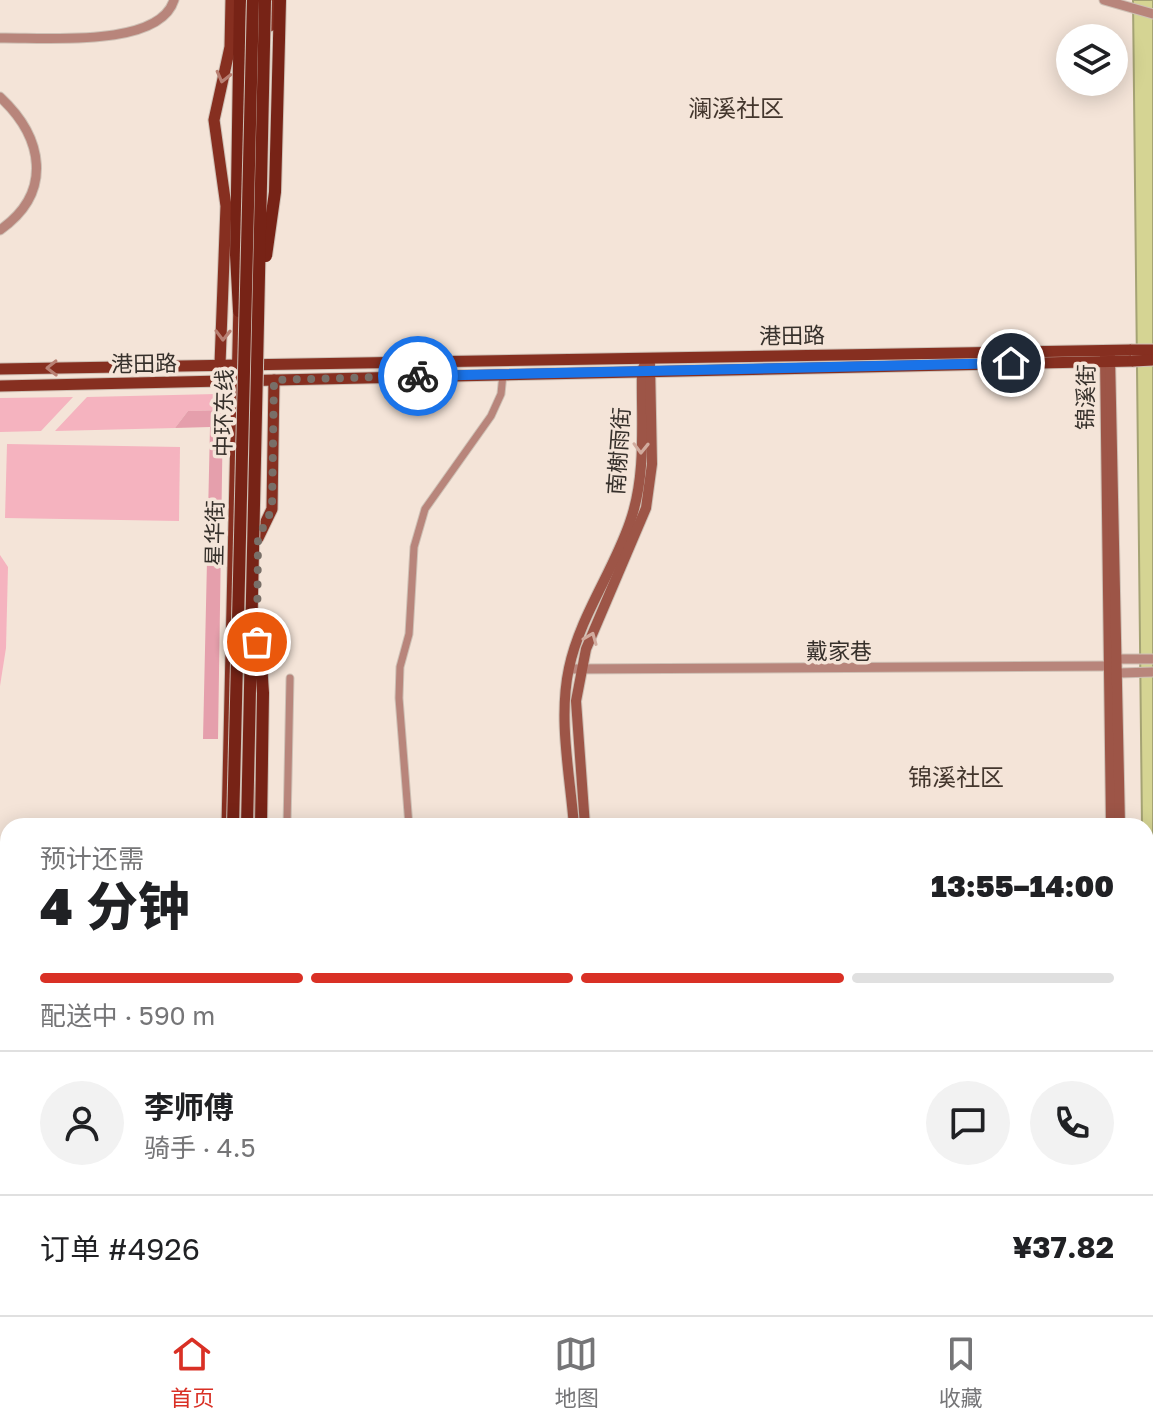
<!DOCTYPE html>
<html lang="zh">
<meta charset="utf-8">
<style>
body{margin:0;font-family:"Golos Text","Noto Sans SC",sans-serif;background:#f2f2f2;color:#202124;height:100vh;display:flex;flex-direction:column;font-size:30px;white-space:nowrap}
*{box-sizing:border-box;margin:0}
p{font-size:26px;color:#757577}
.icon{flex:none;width:44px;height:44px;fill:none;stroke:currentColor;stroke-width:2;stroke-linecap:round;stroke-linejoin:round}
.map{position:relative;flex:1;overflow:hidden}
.panel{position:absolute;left:0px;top:818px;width:1154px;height:498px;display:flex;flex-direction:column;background:#fff;border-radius:24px 24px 0 0;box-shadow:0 4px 20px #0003}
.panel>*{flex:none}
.controls{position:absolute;left:1056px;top:24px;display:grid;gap:16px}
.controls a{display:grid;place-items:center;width:72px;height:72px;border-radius:50%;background:#fff;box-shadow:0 4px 20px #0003;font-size:40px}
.pin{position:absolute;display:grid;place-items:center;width:68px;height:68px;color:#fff;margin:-34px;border:4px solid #fff;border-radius:50%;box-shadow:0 2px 8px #0007}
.courier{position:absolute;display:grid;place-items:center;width:80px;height:80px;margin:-40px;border:6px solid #1a73e8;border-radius:50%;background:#fff;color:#222;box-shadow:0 2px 10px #0007}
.overview em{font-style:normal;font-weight:800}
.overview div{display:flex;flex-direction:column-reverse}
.overview{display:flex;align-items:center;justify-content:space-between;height:136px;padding:0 40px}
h1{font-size:52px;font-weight:800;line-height:60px}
.bar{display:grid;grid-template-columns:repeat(4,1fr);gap:12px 8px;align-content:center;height:96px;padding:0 40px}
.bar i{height:10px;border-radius:6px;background:#e0e0e0}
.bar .selected{background:#d93025}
.bar p{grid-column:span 4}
.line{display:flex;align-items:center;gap:20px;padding:0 40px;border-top:2px solid #e0e0e0}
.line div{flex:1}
.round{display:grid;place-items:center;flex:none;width:84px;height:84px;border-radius:42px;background:#f2f2f2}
.menu{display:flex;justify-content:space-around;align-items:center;height:112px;border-top:2px solid #e0e0e0;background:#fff;font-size:22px;color:#757577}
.menu a{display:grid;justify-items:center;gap:4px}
.menu .selected{color:#d93025}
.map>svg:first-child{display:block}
.green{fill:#f5b3bf}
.forest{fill:#e59fac}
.water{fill:#d5d493;stroke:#a5a374;stroke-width:2}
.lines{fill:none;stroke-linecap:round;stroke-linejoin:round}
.minor-casing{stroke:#cec0b5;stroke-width:9}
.tertiary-casing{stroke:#cec0b5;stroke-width:11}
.secondary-casing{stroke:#cec0b5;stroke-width:12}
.primary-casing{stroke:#cec0b5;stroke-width:13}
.trunk-casing{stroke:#cec0b5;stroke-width:14}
.minor{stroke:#b8857b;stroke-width:7}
.tertiary{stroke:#b8857b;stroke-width:9}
.secondary{stroke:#9d5547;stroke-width:10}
.primary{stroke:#862f20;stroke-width:11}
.trunk{stroke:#772316;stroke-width:12}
.primary-bridge-casing{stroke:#cec0b5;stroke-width:13;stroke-linecap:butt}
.trunk-bridge-casing{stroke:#cec0b5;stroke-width:14;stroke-linecap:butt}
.primary-bridge{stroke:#862f20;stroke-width:11}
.trunk-bridge{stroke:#772316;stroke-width:12}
.oneway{stroke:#b88073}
.oneway2{stroke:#d1ab9e}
.done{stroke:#786f68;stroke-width:8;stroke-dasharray:0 14.4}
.route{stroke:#1a73e8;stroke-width:10}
.labels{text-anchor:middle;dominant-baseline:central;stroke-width:7;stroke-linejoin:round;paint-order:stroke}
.street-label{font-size:22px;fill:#36302b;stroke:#f4e4d8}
.neighbourhood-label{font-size:24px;fill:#43362d;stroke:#f4e4d8}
</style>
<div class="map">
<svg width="1153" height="1315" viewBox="0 0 1153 1315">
<rect width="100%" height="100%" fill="#f4e4d8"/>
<g class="green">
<polygon points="216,394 223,396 223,410 188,411 175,428 55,431 87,397"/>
<polygon points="73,397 41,431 0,432 0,398"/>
<polygon points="7,444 180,447 179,521 5,518"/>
<polygon points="0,555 8,567 6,648 0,686"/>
</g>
<polygon class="forest" points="223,410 218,739 203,739 210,427 175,428 188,411"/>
<polygon class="water" points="1133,0 1153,0 1153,1315 1147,1315 1146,1271 1146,826 1142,826"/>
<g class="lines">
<defs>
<g id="minor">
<polyline points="287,826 290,678"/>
<polyline points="409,826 399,698 400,667 409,634 414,547 425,509 491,416 501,394 503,374"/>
<polyline points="364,1308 404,1310"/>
<polyline points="598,1308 600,1315"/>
<polyline points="634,1312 694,1315"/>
<polyline points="349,1315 360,1308"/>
<polyline points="730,1315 730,1308"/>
<polyline points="762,1315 765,1308"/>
<polyline points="832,1315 832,1308"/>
</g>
<g id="tertiary">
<polyline points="1104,0 1153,14"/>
<path d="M0 38C41 37 159 49 174 0"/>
<path d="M0 97C43 137 54 192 0 230"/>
<polyline points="1112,664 1119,659 1153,659"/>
<polyline points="1112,668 1119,673 1153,672"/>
<polyline points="569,669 1109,666"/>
<polyline points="0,895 8,895"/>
<polyline points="1146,931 1153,931"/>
</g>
<g id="secondary">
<polyline points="1105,356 1111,826"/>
<polyline points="1110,356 1120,826"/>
<path d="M574 826C570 775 558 719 569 668 580 616 613 572 630 522 647 474 641 420 642 370L648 358"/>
<polyline points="585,826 576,701 586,649 646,508 652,464 650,364"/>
<polyline points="1115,1308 1115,1315"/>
<polyline points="1125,1308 1125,1315"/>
<polyline points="621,1315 622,1308"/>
<polyline points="633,1315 634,1308"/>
</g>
<g id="primary">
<polyline points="270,26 271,0"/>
<polyline points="220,364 226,206 214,120 230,47 231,0"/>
<polyline points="0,369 1131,350"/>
<polyline points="0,386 1133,361"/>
<polyline points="258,538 272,509 274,380"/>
<polyline points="227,826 239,303"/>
<polyline points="253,826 257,679"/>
<polyline points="1146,1158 1153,1158"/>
<polyline points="1146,1171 1153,1171"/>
<polyline points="0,1185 8,1184"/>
<polyline points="0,1200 8,1200"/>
</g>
<g id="trunk">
<polyline points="279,40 280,0"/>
<polyline points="239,311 236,255 240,0"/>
<polyline points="213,1315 214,1308"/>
<polyline points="235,1315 236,1308"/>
</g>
</defs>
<use href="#minor" class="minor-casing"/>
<use href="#tertiary" class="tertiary-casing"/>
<use href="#secondary" class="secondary-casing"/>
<use href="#primary" class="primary-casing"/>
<use href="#trunk" class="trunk-casing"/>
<use href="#minor" class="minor"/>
<use href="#tertiary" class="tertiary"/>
<use href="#secondary" class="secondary"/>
<use href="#primary" class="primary"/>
<use href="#trunk" class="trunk"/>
<defs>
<g id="primary-bridge">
<polyline points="1131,350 1153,350"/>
<polyline points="1133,361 1153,360"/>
</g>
<g id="trunk-bridge">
<polyline points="266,256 275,192 279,40"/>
<polyline points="259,633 263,693 261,826"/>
<polyline points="233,826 253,0"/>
<polyline points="247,826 265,0"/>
</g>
</defs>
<use href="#primary-bridge" class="primary-bridge-casing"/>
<use href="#trunk-bridge" class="trunk-bridge-casing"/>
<use href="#primary-bridge" class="primary-bridge"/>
<use href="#trunk-bridge" class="trunk-bridge"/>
</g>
<defs><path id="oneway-chevron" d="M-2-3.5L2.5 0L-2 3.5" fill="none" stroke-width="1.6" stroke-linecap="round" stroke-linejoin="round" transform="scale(2)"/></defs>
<g class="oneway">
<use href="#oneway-chevron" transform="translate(223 77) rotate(104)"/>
<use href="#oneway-chevron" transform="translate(223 335) rotate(91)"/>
<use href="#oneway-chevron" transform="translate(52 368) rotate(179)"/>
</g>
<g class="oneway2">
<use href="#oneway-chevron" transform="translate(641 448) rotate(91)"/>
<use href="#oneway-chevron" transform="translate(591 638) rotate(-68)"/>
</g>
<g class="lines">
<polyline class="done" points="257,642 258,538 272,509 274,380 418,376"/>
<polyline class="route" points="418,376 1011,363"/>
</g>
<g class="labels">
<g class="street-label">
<text transform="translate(792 335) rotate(-1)">港田路</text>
<text transform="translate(144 363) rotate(-1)">港田路</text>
<text transform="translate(1085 397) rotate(-89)">锦溪街</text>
<text transform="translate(223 413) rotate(-89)">中环东线</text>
<text transform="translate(618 451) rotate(-86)">南榭雨街</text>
<text transform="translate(214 533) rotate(-89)">星华街</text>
<text x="839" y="650">戴家巷</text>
</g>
<g class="neighbourhood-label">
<text x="736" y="107">澜溪社区</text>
<text x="956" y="776">锦溪社区</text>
</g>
</g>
</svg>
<div class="controls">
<a><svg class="icon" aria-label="layers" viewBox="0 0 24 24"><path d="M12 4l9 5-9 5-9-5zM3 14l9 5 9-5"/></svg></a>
</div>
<div class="pin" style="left:257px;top:642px;background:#ea580c"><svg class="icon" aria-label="bag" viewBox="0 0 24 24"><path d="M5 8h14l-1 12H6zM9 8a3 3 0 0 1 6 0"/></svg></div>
<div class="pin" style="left:1011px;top:363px;background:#1f2937"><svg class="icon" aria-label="home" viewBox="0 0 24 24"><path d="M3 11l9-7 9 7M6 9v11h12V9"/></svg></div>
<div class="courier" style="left:418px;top:376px"><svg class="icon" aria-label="bike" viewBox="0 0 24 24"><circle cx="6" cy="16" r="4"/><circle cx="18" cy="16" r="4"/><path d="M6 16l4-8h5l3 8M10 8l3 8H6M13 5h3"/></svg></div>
<section class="panel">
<div class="overview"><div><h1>4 分钟</h1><p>预计还需</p></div><em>13:55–14:00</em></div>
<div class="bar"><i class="selected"></i><i class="selected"></i><i class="selected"></i><i></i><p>配送中 · 590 m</p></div>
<div class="line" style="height:144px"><a class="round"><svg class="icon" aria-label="person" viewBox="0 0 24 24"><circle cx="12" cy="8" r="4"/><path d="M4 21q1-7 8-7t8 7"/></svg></a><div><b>李师傅</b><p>骑手 · 4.5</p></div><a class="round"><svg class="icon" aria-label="chat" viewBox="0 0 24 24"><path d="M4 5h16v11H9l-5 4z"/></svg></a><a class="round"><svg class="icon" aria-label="phone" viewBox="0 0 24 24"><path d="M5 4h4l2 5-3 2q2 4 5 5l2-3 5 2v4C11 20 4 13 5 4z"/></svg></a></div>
<div class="line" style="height:104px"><div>订单 #4926</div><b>¥37.82</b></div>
</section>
</div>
<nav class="menu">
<a class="selected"><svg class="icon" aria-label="home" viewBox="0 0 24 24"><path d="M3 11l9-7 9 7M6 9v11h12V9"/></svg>首页</a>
<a><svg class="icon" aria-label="map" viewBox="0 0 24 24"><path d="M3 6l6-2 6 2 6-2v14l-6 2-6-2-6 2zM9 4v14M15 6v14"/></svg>地图</a>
<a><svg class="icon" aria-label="saved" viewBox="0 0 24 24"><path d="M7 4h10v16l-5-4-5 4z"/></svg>收藏</a>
</nav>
